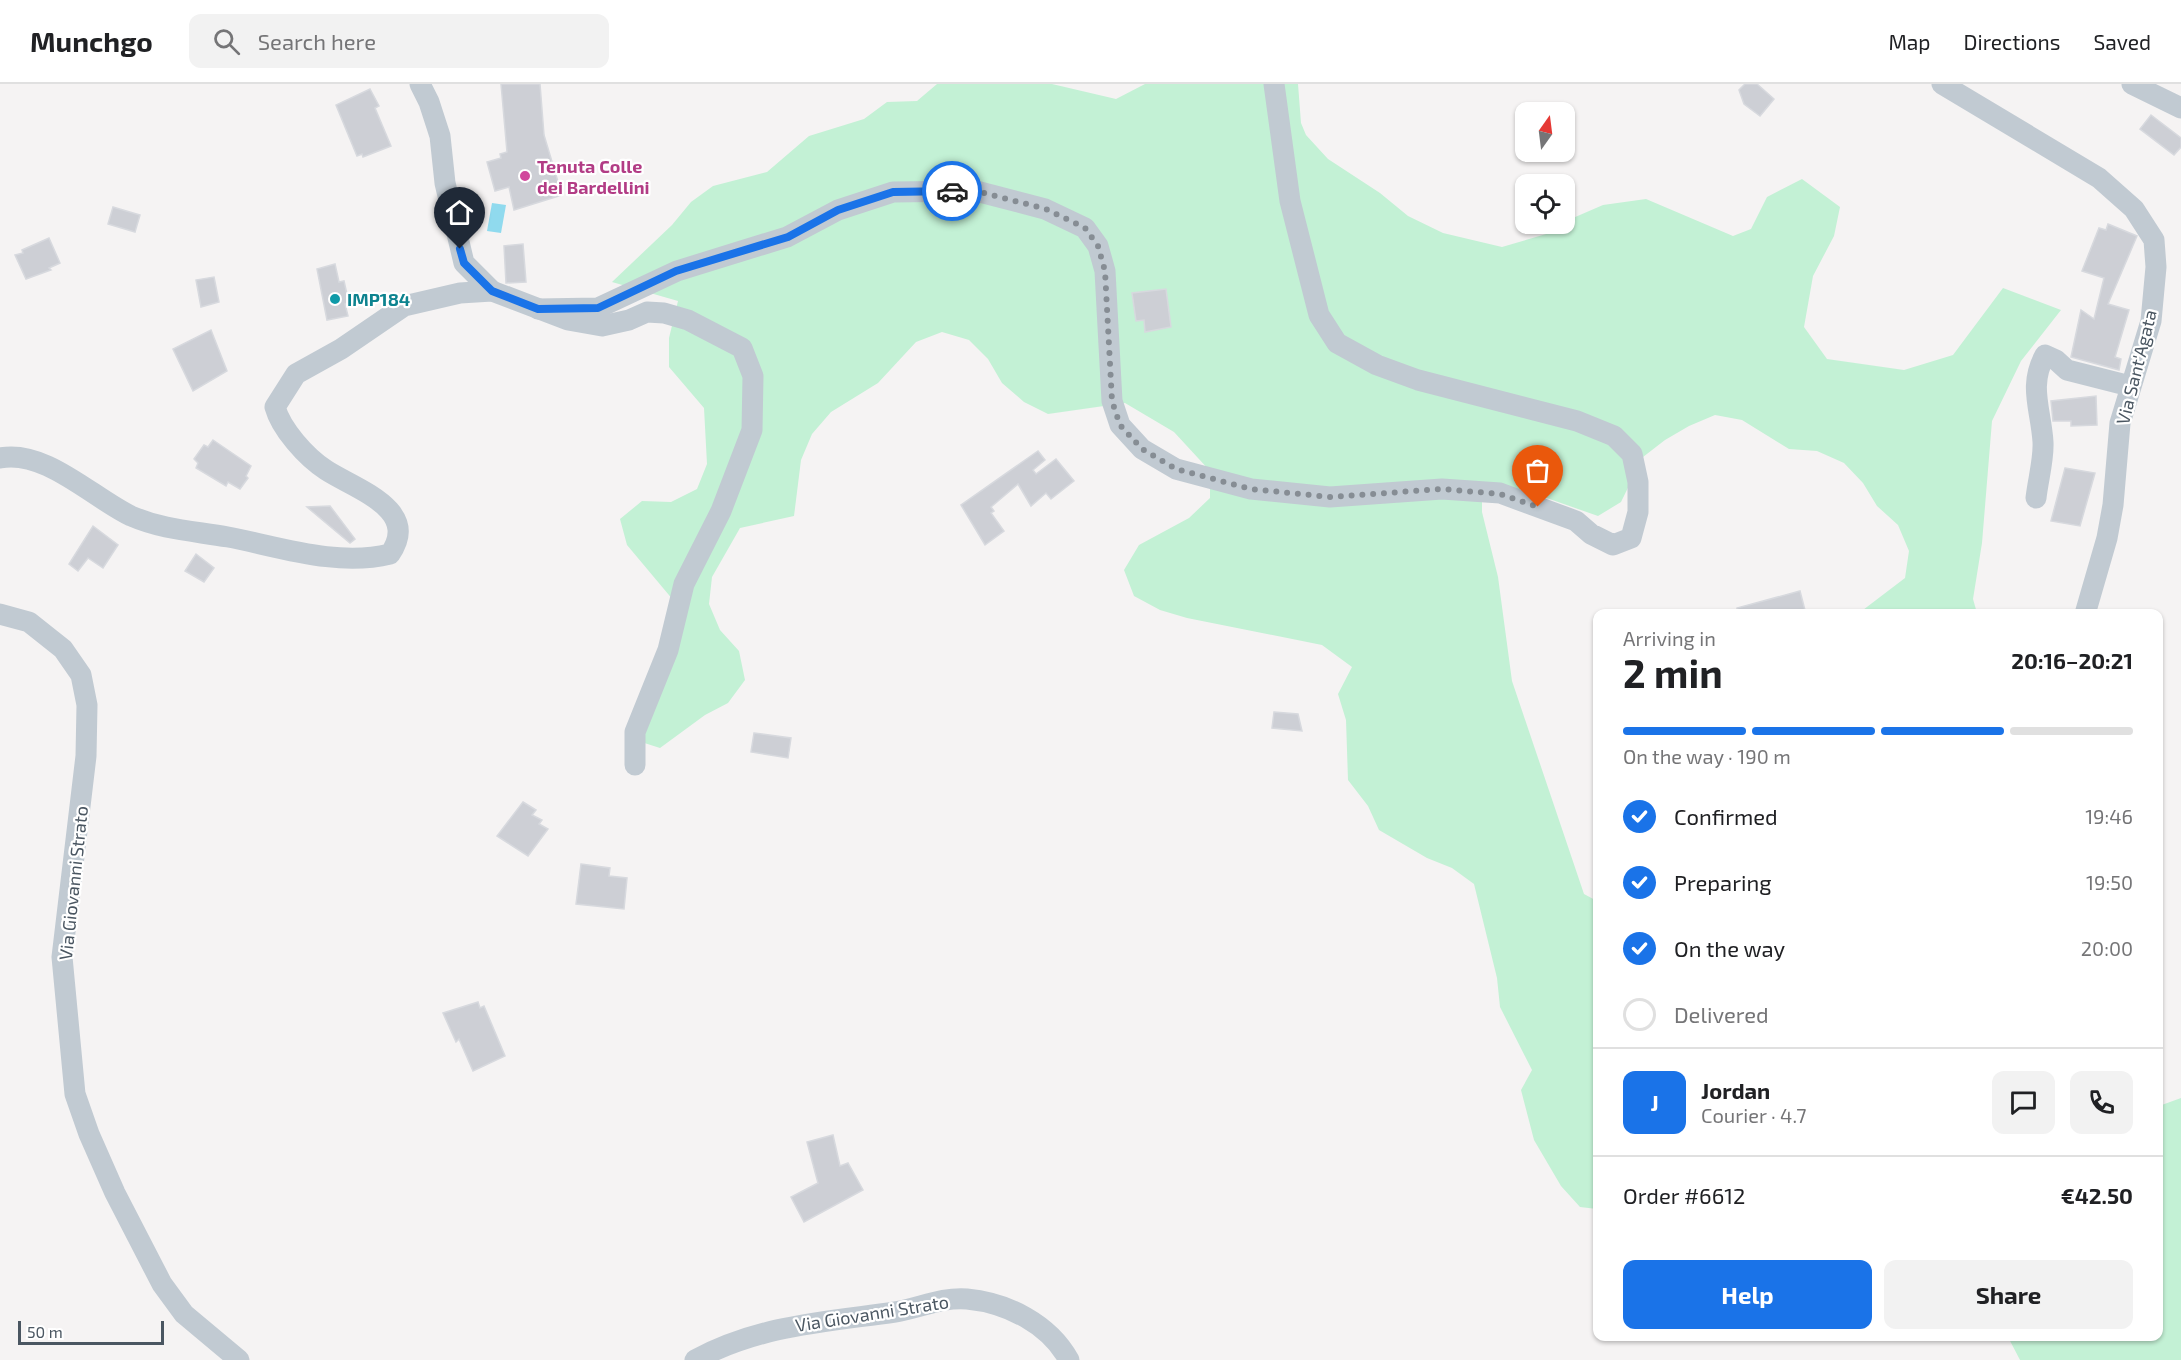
<!DOCTYPE html>
<meta charset="utf-8">
<style>
body{margin:0;font-family:"Exo 2",sans-serif;background:#f2f2f2;color:#202124;height:100vh;display:flex;flex-direction:column;font-size:22px;white-space:nowrap}
*{box-sizing:border-box;margin:0}
p{font-size:20px;color:#757577}
.icon{flex:none;width:33px;height:33px;fill:none;stroke:currentColor;stroke-width:2;stroke-linecap:round;stroke-linejoin:round}
.map{position:relative;flex:1;overflow:hidden}
.side{position:absolute;left:1593px;top:525px;width:570px;height:732px;display:flex;flex-direction:column;background:#fff;border-radius:12px;box-shadow:0 2px 4px #0004}
.side>*{flex:none}
.needle{width:39px;rotate:14deg}
.tools{position:absolute;left:1515px;top:18px;display:grid;gap:12px}
.tools a{display:grid;place-items:center;width:60px;height:60px;border-radius:12px;background:#fff;box-shadow:0 2px 4px #0004;font-size:30px}
.scale{position:absolute;left:18px;bottom:15px;width:146px;box-sizing:border-box;padding-left:6px;border:3px solid #4a5661;border-top:0;font-size:16px;line-height:21px;white-space:nowrap;color:#4a5661;-webkit-text-stroke:4px #fff;paint-order:stroke}
.pin{position:absolute;display:grid;place-items:center;width:51px;height:51px;color:#fff;margin:-62px -26px;border-radius:50% 50% 50% 0;rotate:-45deg;box-shadow:0 0 6px #0007}
.pin .icon{rotate:45deg}
.courier{position:absolute;display:grid;place-items:center;width:60px;height:60px;margin:-30px;border:4px solid #1a73e8;border-radius:50%;background:#fff;color:#222;box-shadow:0 2px 8px #0007}
.headline em{font-style:normal;font-weight:700}
.headline div{display:flex;flex-direction:column-reverse}
.headline{display:flex;align-items:center;justify-content:space-between;height:102px;padding:0 30px}
h1{font-size:39px;font-weight:700;line-height:45px}
.bar{display:grid;grid-template-columns:repeat(4,1fr);gap:9px 6px;align-content:center;height:72px;padding:0 30px}
.bar i{height:8px;border-radius:4px;background:#e0e0e0}
.bar .selected{background:#1a73e8}
.bar p{grid-column:span 4}
.line{display:flex;align-items:center;gap:15px;padding:0 30px;border-top:2px solid #e0e0e0}
.line div{flex:1}
.round{display:grid;place-items:center;flex:none;width:63px;height:63px;border-radius:12px;background:#f2f2f2}
ol{padding:0 30px;list-style:none}
li{display:flex;align-items:center;gap:18px;height:66px}
li p{margin-inline-start:auto}
li .icon{padding:6px;border-radius:50%;background:#1a73e8;color:#fff;stroke-width:4}
li:last-child{color:#757577}
li i{width:33px;height:33px;border:3px solid #e0e0e0;border-radius:50%}
.button{display:flex;gap:12px;margin-top:auto;padding:12px 30px}
.button a{flex:1;height:69px;border-radius:12px;background:#1a73e8;color:#fff;font-size:24px;font-weight:700;line-height:69px;text-align:center}
.button a+a{background:#f2f2f2;color:#202124}
header{display:flex;align-items:center;gap:36px;box-sizing:border-box;height:84px;padding:0 30px;background:#fff;border-bottom:2px solid #e0e0e0}
header strong{font-size:28px}
nav{display:flex;gap:33px;margin-inline-start:auto;font-size:21px}
.search{width:420px;height:54px;background:#f2f2f2;display:flex;align-items:center;gap:15px;box-sizing:border-box;padding:0 21px;border-radius:12px;color:#757577;font-size:22px}
.map>svg:first-child{display:block}
.green{fill:#c3f1d5}
.water{fill:#90daee}
.building{fill:#cdcfd5;stroke:#d7d9de;stroke-width:1.5}
.lines{fill:none;stroke-linecap:round;stroke-linejoin:round}
.minor{stroke:#c1cad2;stroke-width:21}
.done{stroke:#868d94;stroke-width:6;stroke-dasharray:0 10.8}
.route{stroke:#1a73e8;stroke-width:8}
.hotel-dot{fill:#d1479c;stroke:#fff;stroke-width:2}
.culture-dot{fill:#0f9aa8;stroke:#fff;stroke-width:2}
.labels{text-anchor:middle;dominant-baseline:central;stroke-width:4.5;stroke-linejoin:round;paint-order:stroke}
.hotel-label{font-size:18px;font-weight:bold;fill:#b23c85;stroke:#fff;text-anchor:start}
.culture-label{font-size:18px;font-weight:bold;fill:#0d838f;stroke:#fff;text-anchor:start}
.street-label{font-size:18px;fill:#4a5661;stroke:#fff}
</style>
<header>
<strong>Munchgo</strong>
<div class="search"><svg class="icon" aria-label="search" viewBox="0 0 24 24"><circle cx="10" cy="10" r="6"/><path d="M15 15l6 6"/></svg>Search here</div>
<nav><a>Map</a><a>Directions</a><a>Saved</a></nav>
</header>
<div class="map">
<svg width="2181" height="1276" viewBox="0 0 2181 1276">
<rect width="100%" height="100%" fill="#f5f3f3"/>
<g class="green">
<polygon points="937,0 1052,0 1116,15 1145,0 1298,0 1301,39 1306,51 1328,75 1380,109 1408,132 1443,149 1502,163 1553,148 1566,137 1603,121 1646,115 1733,152 1751,145 1767,113 1802,95 1840,123 1834,152 1813,192 1804,243 1827,275 1904,286 1953,271 2003,204 2061,226 2021,277 1992,337 1982,459 1973,515 1977,529 1859,529 1905,494 1909,467 1898,441 1877,422 1863,399 1844,379 1817,367 1789,365 1742,336 1715,331 1689,342 1665,356 1643,373 1621,418 1598,432 1521,405 1482,416 1482,428 1498,493 1512,597 1584,810 1597,817 1597,1125 1580,1123 1561,1102 1534,1056 1521,1006 1532,986 1500,923 1497,894 1474,800 1452,784 1427,774 1379,746 1368,722 1348,696 1346,636 1338,610 1352,583 1322,561 1187,534 1160,526 1134,512 1124,486 1139,461 1189,434 1210,414 1210,387 1174,348 1125,319 1048,330 1024,318 1002,299 988,275 969,256 942,248 916,258 878,299 831,328 812,350 801,376 794,432 740,444 712,493 709,520 720,546 739,567 745,596 728,619 705,631 660,664 635,656 684,529 627,461 620,435 642,417 671,418 697,405 707,380 704,324 669,283 669,254 678,217 612,198 672,141 691,118 713,102 767,88 809,52 864,35 887,18 917,17"/>
<polygon points="2181,1014 2181,1276 2020,1276 2008,1253 2158,1252 2159,1022"/>
</g>
<polygon class="water" points="492,119 506,121 501,149 487,147"/>
<g class="building">
<polygon points="501,0 540,0 544,51 562,111 514,126 509,103 495,107 487,78 501,74 500,70 507,68"/>
<polygon points="1745,0 1757,0 1774,15 1760,32 1744,20 1739,6"/>
<polygon points="370,5 379,22 375,24 391,62 363,73 362,70 357,72 336,21"/>
<polygon points="2151,31 2181,54 2181,63 2174,71 2140,45"/>
<polygon points="113,123 140,131 135,148 108,140"/>
<polygon points="2108,140 2137,152 2108,220 2129,226 2115,273 2121,275 2119,286 2071,273 2081,226 2094,235 2104,194 2082,187 2099,144 2106,146"/>
<polygon points="49,154 60,179 49,184 51,186 26,195 15,171 23,169 22,166"/>
<polygon points="523,160 526,198 506,199 504,162"/>
<polygon points="335,180 339,198 344,197 349,219 345,220 348,232 327,236 317,185"/>
<polygon points="214,193 219,218 201,223 196,196"/>
<polygon points="1166,205 1171,243 1145,248 1144,236 1136,237 1132,209"/>
<polygon points="211,246 227,287 193,307 173,265"/>
<polygon points="2096,312 2097,341 2071,342 2071,337 2053,337 2051,317"/>
<polygon points="213,356 251,382 246,392 248,394 240,405 228,398 226,402 196,384 198,379 194,375 204,361 208,363"/>
<polygon points="1038,367 1045,376 1033,386 1036,390 1056,375 1074,397 1051,415 1046,409 1031,422 1018,400 991,423 994,427 991,429 1004,447 985,461 961,421"/>
<polygon points="2065,384 2095,389 2080,442 2051,437"/>
<polygon points="330,422 355,455 350,459 307,423"/>
<polygon points="93,442 118,461 103,484 88,474 78,487 69,480"/>
<polygon points="196,470 214,484 204,498 185,487"/>
<polygon points="1800,507 1806,530 1737,530 1737,524"/>
<polygon points="1274,628 1298,630 1302,647 1272,644"/>
<polygon points="754,649 791,654 788,674 751,668"/>
<polygon points="523,718 536,726 532,731 542,736 539,740 548,745 528,772 497,752"/>
<polygon points="581,780 610,784 609,792 627,794 624,825 576,820"/>
<polygon points="478,918 480,924 484,922 505,972 473,987 459,955 456,958 443,929"/>
<polygon points="833,1051 840,1082 848,1079 863,1106 804,1138 791,1113 818,1099 807,1058"/>
</g>
<g class="lines">
<g class="minor">
<polyline points="420,0 429,18 440,52 445,99 464,179 492,207"/>
<polyline points="1942,0 2099,94 2134,125 2154,156 2156,183 2151,237 2120,339 2113,421 2107,454 2085,530"/>
<polyline points="2132,0 2181,24"/>
<polyline points="538,225 598,224 677,187 787,153 838,126 893,108 976,107 1045,125 1085,144 1098,162 1105,187 1112,317 1120,341 1142,365 1176,385 1251,405 1330,413 1442,405 1500,409 1576,437 1591,450 1613,461 1631,454 1638,428 1638,398 1632,370 1614,352 1577,337 1418,296 1377,281 1337,259 1319,231 1290,117 1274,0"/>
<path d="M0 374C45 365 93 414 131 432 163 446 194 447 228 453 280 463 337 483 390 470 421 425 355 405 326 386 306 373 281 345 275 323L296 290 341 265 404 222 460 209 492 207 568 236 602 242 629 236 647 228 664 229 688 236 742 264 753 292 752 346 721 427 684 500 668 566 635 648V681"/>
<path d="M2036 414C2038 396 2044 375 2043 358 2041 325 2028 302 2045 271L2056 276 2067 286 2130 302"/>
<polyline points="0,530 29,538 63,565 81,591 87,621 86,672 62,873 75,1010 89,1050 115,1109 162,1200 184,1230 239,1276"/>
<path d="M695 1276C760 1241 825 1238 895 1228 920 1224 941 1213 967 1215 1008 1219 1049 1240 1069 1276"/>
</g>
</g>
<g class="lines">
<polyline class="done" points="952,107 976,107 1046,125 1085,144 1098,162 1105,187 1112,317 1120,341 1142,365 1176,385 1251,405 1330,413 1442,405 1500,410 1538,423"/>
<polyline class="route" points="460,165 464,179 492,207 538,225 598,224 676,187 788,153 838,126 893,108 952,107"/>
</g>
<circle class="hotel-dot" cx="525" cy="92" r="6"/>
<circle class="culture-dot" cx="335" cy="215" r="6"/>
<g class="labels">
<g class="hotel-label">
<text x="537" y="82">Tenuta Colle<tspan x="537" dy="21">dei Bardellini</tspan></text>
</g>
<g class="culture-label">
<text x="347" y="215">IMP184</text>
</g>
<g class="street-label">
<text transform="translate(2136 283) rotate(-76)">Via Sant'Agata</text>
<text transform="translate(73 799) rotate(-84)">Via Giovanni Strato</text>
<text transform="translate(872 1229) rotate(-9)">Via Giovanni Strato</text>
</g>
</g>
</svg>
<div class="tools">
<a><svg class="needle" viewBox="-14 -14 28 28"><path d="M0-13l5 13h-10z" fill="#e53935"/><path d="M0 13l5-13h-10z" fill="#757577"/></svg></a>
<a><svg class="icon" aria-label="locate" viewBox="0 0 24 24"><circle cx="12" cy="12" r="6"/><path d="M12 2v4M12 18v4M2 12h4M18 12h4"/></svg></a>
</div>
<div class="scale">50 m</div>
<div class="pin" style="left:1538px;top:423px;background:#ea580c"><svg class="icon" aria-label="bag" viewBox="0 0 24 24"><path d="M5 8h14l-1 12H6zM9 8a3 3 0 0 1 6 0"/></svg></div>
<div class="pin" style="left:460px;top:165px;background:#1f2937"><svg class="icon" aria-label="home" viewBox="0 0 24 24"><path d="M3 11l9-7 9 7M6 9v11h12V9"/></svg></div>
<div class="courier" style="left:952px;top:107px"><svg class="icon" aria-label="car" viewBox="0 0 24 24"><path d="M5 17H2v-5l4-1 3-4h7l3 4 3 1v5h-3M9 17h6M6 11h13"/><circle cx="7" cy="17" r="2"/><circle cx="17" cy="17" r="2"/></svg></div>
<section class="side">
<div class="headline"><div><h1>2 min</h1><p>Arriving in</p></div><em>20:16–20:21</em></div>
<div class="bar"><i class="selected"></i><i class="selected"></i><i class="selected"></i><i></i><p>On the way · 190 m</p></div>
<ol>
<li><svg class="icon" aria-label="check" viewBox="0 0 24 24"><path d="M5 12l5 5 9-10"/></svg>Confirmed<p>19:46</p></li>
<li><svg class="icon" aria-label="check" viewBox="0 0 24 24"><path d="M5 12l5 5 9-10"/></svg>Preparing<p>19:50</p></li>
<li><svg class="icon" aria-label="check" viewBox="0 0 24 24"><path d="M5 12l5 5 9-10"/></svg>On the way<p>20:00</p></li>
<li><i></i>Delivered</li>
</ol>
<div class="line" style="height:108px"><b class="round" style="background:#1a73e8;color:#fff">J</b><div><b>Jordan</b><p>Courier · 4.7</p></div><a class="round"><svg class="icon" aria-label="chat" viewBox="0 0 24 24"><path d="M4 5h16v11H9l-5 4z"/></svg></a><a class="round"><svg class="icon" aria-label="phone" viewBox="0 0 24 24"><path d="M5 4h4l2 5-3 2q2 4 5 5l2-3 5 2v4C11 20 4 13 5 4z"/></svg></a></div>
<div class="line" style="height:78px"><div>Order #6612</div><b>€42.50</b></div>
<div class="button"><a>Help</a><a>Share</a></div>
</section>
</div>
